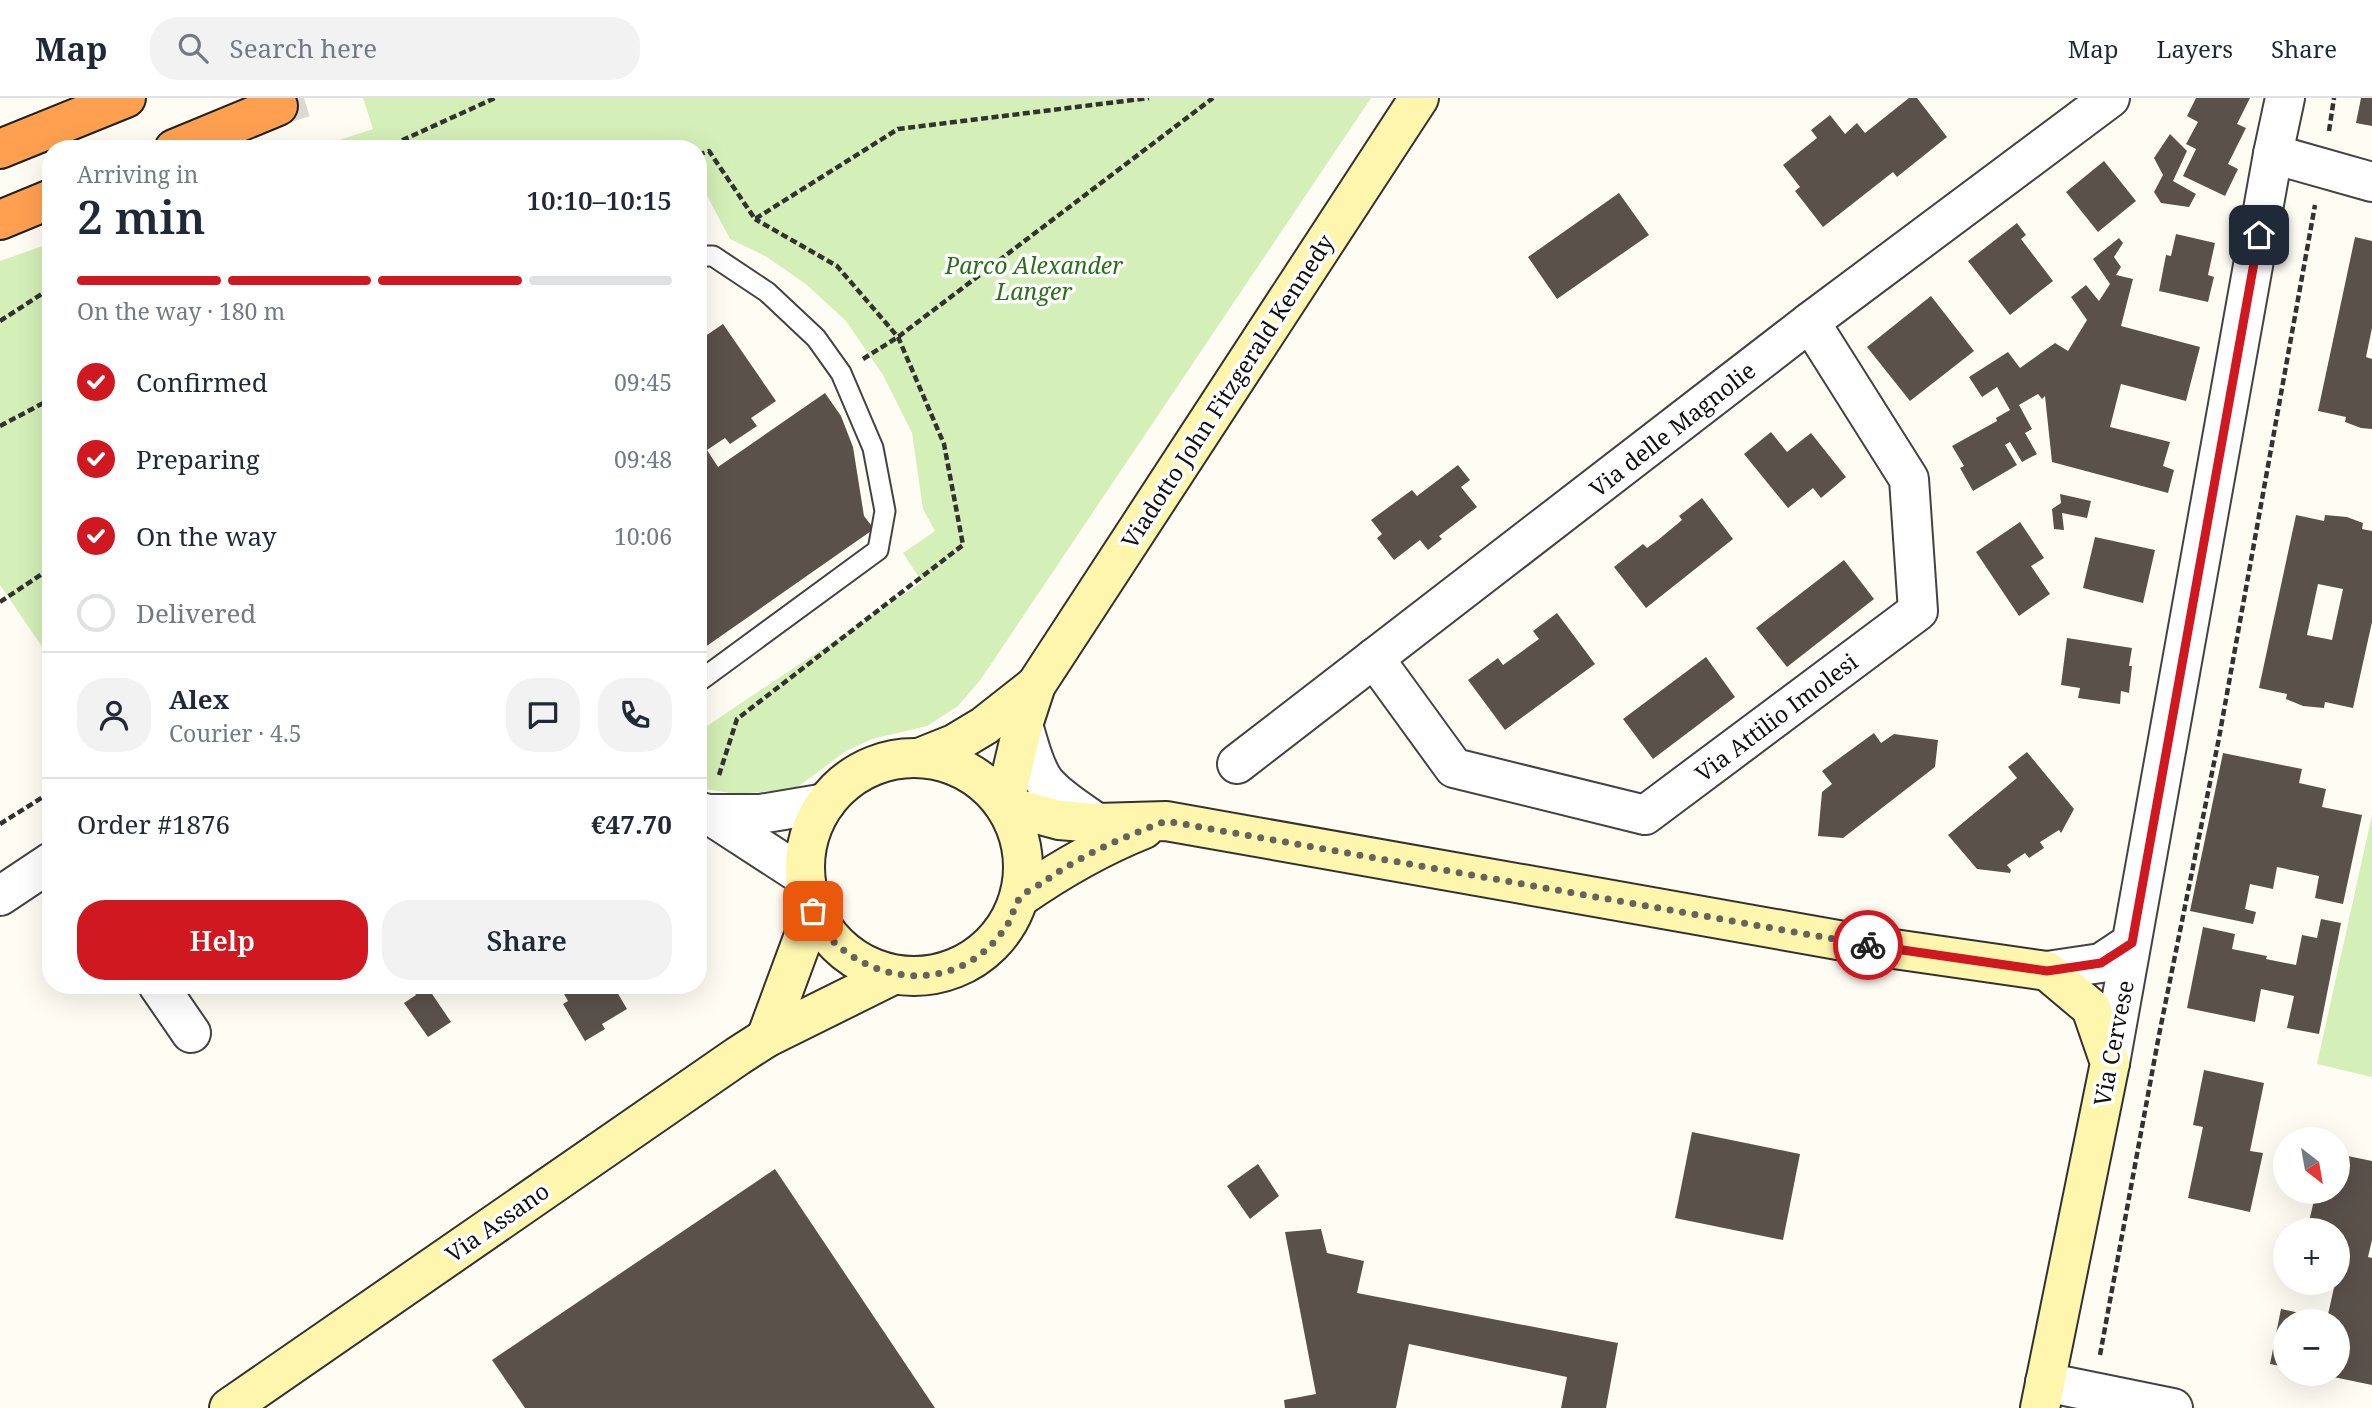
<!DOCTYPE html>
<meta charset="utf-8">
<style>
body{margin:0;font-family:"Noto Serif",serif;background:#f2f2f3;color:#1f2937;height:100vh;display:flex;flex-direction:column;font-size:26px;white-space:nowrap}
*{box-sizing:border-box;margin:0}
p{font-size:23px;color:#747a83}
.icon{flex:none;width:38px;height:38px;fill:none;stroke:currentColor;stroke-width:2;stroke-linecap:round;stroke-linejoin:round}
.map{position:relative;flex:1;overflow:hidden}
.details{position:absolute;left:42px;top:42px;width:665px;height:854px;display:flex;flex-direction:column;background:#fff;border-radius:28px;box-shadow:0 7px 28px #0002}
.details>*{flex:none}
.needle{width:46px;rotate:149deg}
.tools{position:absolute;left:2273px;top:1029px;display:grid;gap:14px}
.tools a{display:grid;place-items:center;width:77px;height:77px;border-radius:50%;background:#fff;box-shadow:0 7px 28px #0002;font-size:35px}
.pin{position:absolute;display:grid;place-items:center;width:60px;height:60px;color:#fff;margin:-30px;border-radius:14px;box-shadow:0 4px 10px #0006}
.courier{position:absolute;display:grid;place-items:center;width:70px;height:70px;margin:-35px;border:5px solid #d01821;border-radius:50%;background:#fff;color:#222;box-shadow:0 2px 9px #0007}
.headline em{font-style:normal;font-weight:600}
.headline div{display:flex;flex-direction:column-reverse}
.headline{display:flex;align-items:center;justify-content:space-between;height:119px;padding:0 35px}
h1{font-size:46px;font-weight:600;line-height:52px}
.bar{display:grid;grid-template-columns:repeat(4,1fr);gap:10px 7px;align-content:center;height:84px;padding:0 35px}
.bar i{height:9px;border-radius:5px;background:#e0e1e3}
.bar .selected{background:#d01821}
.bar p{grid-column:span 4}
.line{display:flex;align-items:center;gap:18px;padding:0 35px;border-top:2px solid #e0e1e3}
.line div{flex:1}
.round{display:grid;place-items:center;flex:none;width:74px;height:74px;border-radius:28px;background:#f2f2f3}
ol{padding:0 35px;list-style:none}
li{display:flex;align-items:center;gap:21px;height:77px}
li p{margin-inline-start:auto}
li .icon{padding:7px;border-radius:50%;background:#d01821;color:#fff;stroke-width:4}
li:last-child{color:#747a83}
li i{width:38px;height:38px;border:4px solid #e0e1e3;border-radius:50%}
.button{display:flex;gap:14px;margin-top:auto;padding:14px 35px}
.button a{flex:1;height:80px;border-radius:28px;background:#d01821;color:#fff;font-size:28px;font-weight:600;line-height:80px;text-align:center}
.button a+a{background:#f2f2f3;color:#1f2937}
header{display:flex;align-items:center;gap:42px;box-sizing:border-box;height:98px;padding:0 35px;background:#fff;border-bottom:2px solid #e0e1e3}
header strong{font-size:33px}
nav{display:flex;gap:38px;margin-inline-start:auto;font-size:24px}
.search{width:490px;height:63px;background:#f2f2f3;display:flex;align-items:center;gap:18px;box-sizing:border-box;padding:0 24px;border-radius:28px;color:#747a83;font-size:26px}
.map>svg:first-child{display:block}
.green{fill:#d4efb7}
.building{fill:#5a514b;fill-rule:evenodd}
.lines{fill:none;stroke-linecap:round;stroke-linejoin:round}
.highway-tunnel{stroke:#dbd9d1;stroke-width:38;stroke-dasharray:38 19;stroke-linecap:butt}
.lane-casing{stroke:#434343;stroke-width:23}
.street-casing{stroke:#434343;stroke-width:42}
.secondary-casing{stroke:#323232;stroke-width:42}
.highway-casing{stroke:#212121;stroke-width:42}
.path{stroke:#323232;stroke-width:4.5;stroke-dasharray:7 3.5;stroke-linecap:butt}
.lane{stroke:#fff;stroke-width:19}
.street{stroke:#fff;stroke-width:38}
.secondary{stroke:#fff6ae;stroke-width:38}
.highway{stroke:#ffa051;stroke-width:38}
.done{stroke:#64635f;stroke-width:7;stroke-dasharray:0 12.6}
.route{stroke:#d01821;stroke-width:9}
.labels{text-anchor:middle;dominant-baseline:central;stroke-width:7;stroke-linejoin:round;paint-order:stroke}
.park-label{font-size:23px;font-style:italic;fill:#2a7018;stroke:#fff}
.street-label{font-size:23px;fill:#101010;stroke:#fff}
</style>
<header>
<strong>Map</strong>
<div class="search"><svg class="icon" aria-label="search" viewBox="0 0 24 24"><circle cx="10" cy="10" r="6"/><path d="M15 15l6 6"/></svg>Search here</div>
<nav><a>Map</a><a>Layers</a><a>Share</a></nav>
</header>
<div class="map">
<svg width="2372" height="1310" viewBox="0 0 2372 1310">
<rect width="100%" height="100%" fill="#fffdf3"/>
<g class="green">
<polygon points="363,0 1371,0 981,581 958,608 927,628 872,641 846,653 795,691 736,696 698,690 698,634 922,484 903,455 935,433 923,411 912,335 883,277 846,223 807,187 767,159 730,141 704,92 698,96 698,51 312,51 373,31"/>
<polygon points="51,145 51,562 0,487 0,163"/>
<polygon points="2372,717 2372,979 2317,966"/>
</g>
<g class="building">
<polygon points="1909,0 1917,0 1947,39 1897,79 1893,74 1823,129 1795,93 1800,89 1783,67 1817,40 1811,32 1830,17 1845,36 1857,25 1865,35"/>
<polygon points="2196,0 2250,0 2237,26 2246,30 2228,66 2238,71 2225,98 2183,78 2196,51 2186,46 2198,24 2187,18"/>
<polygon points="2361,0 2372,0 2372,28 2356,25"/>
<polygon points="2170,36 2187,53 2173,83 2196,96 2189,109 2161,105 2154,94 2163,77 2154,60"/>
<polygon points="2104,63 2136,103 2098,134 2066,94"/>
<polygon points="1619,95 1649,137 1557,201 1528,159"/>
<polygon points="2017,125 2026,137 2021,141 2053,183 2010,217 1968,163"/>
<polygon points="2176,136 2215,145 2208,177 2214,179 2208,204 2159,193 2166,157 2171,158"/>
<polygon points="2355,139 2372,143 2372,230 2366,259 2372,261 2372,331 2361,330 2345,324 2346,319 2318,313"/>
<polygon points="2119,140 2123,145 2114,159 2121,169 2116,177 2133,181 2121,228 2200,249 2186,303 2121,286 2110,329 2170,344 2163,368 2174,372 2168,395 2052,364 2045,298 2042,301 2038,296 2019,307 2032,331 2025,335 2037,356 2022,364 2010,344 2005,347 2017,367 1973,393 1960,370 1964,368 1952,348 1997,323 1996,320 2010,312 1997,289 1982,299 1969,279 2008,254 2020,270 2055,245 2068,253 2087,222 2071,199 2086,187 2099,203 2110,186 2093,161"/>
<polygon points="1931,198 1974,253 1910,303 1867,249"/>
<polygon points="723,226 776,303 751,320 757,328 730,346 725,340 707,352 718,369 825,295 841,318 853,349 864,418 874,431 698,554 698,243"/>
<polygon points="1771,334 1787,354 1811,335 1846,379 1821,400 1813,390 1788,410 1744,356"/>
<polygon points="1458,367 1470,382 1461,389 1477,409 1439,438 1442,441 1428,452 1420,442 1394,462 1377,440 1382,436 1371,422 1412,392 1417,398"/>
<polygon points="2060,396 2091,403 2087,420 2062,415 2064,432 2054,431 2052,411 2061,405"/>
<polygon points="1702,400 1733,441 1646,510 1614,469 1643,446 1647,450 1658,442 1682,422 1679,418"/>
<path d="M2296 417 2324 423 2325 417 2347 419 2363 425 2362 431 2372 433V524L2353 610 2325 604 2324 610 2303 608 2286 601 2287 596 2259 590ZM2318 486 2343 491 2332 542 2307 537Z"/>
<polygon points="2020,424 2044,460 2031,468 2050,496 2019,518 1976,454"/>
<polygon points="2095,439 2155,452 2143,505 2083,490"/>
<polygon points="1844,462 1874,501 1787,569 1756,530"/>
<polygon points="1557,515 1595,566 1505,632 1468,582 1498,560 1503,567 1539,541 1533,533"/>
<polygon points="2067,540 2132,550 2129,568 2132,568 2129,595 2121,593 2120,606 2078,600 2080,590 2061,587"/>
<polygon points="1706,559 1735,599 1653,661 1623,621"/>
<polygon points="1874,635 1881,645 1894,636 1938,642 1935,669 1843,740 1818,738 1822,694 1832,686 1822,673"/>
<polygon points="2027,654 2074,711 2061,735 2059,732 2040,744 2044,750 2029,760 2025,755 2007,767 2011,772 2010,775 1977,771 1948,737 2017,680 2008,669"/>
<polygon points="2223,655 2302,671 2299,685 2326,691 2322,709 2362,717 2343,806 2315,800 2319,778 2277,769 2273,791 2250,786 2245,811 2256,814 2253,826 2190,813"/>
<polygon points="2321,821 2341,825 2319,936 2287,930 2294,898 2261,891 2255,924 2187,910 2203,829 2235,836 2232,851 2267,858 2266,861 2296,867 2302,837 2317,840"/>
<polygon points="410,887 426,887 451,924 428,939 404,905 416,897"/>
<polygon points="559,887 608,887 613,896 617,894 627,911 602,926 605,931 585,943 563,906 568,903"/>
<polygon points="2204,972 2264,985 2250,1053 2263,1055 2250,1114 2188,1100 2203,1029 2193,1027"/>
<polygon points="1692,1034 1800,1056 1783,1142 1675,1120"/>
<polygon points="2338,1056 2372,1063 2372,1142 2368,1159 2372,1160 2372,1287 2324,1277 2338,1276 2338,1223 2286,1223 2286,1269 2270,1266 2281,1211 2327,1221 2335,1185 2338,1185 2341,1154 2338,1153 2338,1132 2307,1132 2316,1094 2338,1094"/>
<polygon points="1258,1066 1279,1098 1250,1121 1227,1088"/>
<polygon points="775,1071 935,1310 525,1310 492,1262"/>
<polygon points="1321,1131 1327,1155 1364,1163 1357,1195 1618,1245 1606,1310 1561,1310 1567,1279 1409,1246 1396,1310 1285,1310 1284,1302 1316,1296 1285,1134"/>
</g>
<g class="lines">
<polyline class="highway-tunnel" points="278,8 304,0"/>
<defs>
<polyline id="lane" points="698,158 713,158 767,194 816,240 841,275 873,350 885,413 878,452 698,584"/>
<g id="street">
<polyline points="2273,56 2372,84"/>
<polyline points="1374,560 1454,670 1645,717 1918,513 1909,381 1810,224"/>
<path d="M1023 627C1029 645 1033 668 1045 684 1058 700 1080 713 1097 725"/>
<polyline points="1237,666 1810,224 2110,0"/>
<polyline points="698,713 708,716 805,779"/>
<polyline points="708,716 760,716 826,705"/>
<polyline points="0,798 51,764"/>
<polyline points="2047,873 2101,865 2131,845"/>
<polyline points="158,887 191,935"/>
<polyline points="2110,965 2273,56 2285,0"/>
<polyline points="2045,1284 2173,1310"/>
</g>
<g id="secondary">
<polyline points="1419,0 1036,587 1023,627 1004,707 1059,722 1097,725 1166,723 1866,847 2047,873 2091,910 2110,965 2040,1310"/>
<circle cx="914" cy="769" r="109"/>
<polyline points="919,660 954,646 984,628 1036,587"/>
<path d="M1019 800C1059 772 1099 749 1144 731"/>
<polyline points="766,940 813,813"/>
<polyline points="229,1310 738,958 766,940 893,877"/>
</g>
<g id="highway">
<polyline points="0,51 126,0"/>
<polyline points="174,51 278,8"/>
<polyline points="0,122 51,101"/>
</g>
</defs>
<use href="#lane" class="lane-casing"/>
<use href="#street" class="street-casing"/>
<use href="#secondary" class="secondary-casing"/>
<use href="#highway" class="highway-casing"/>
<g class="path">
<polyline points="2329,33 2334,0"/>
<polyline points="383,51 495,0"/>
<polyline points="698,57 709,53 755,121 898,31 1149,0"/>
<polyline points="0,223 51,190"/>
<polyline points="863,261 898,239 1213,0"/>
<polyline points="0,328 51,301"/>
<polyline points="0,504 51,470"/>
<polyline points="719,677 737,621 963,447 944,346 898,239 837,168 755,121"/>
<polyline points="0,726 51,694"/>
<polyline points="2100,1257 2159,937 2219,640 2315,107"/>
</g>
<use href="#lane" class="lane"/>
<use href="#street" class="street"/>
<use href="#secondary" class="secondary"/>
<use href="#highway" class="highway"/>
</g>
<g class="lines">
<path class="done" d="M813 813C820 823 825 836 834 844 878 886 949 891 992 846 998 840 1004 832 1009 824 1013 817 1014 807 1020 800 1025 794 1035 789 1042 785 1081 757 1121 740 1166 723L1868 847"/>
<polyline class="route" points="1868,847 2047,873 2101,865 2132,845 2259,137"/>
</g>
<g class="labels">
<g class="park-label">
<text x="1034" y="167">Parco Alexander<tspan x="1034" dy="26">Langer</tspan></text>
</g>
<g class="street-label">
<text transform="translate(1227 293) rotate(-57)">Viadotto John Fitzgerald Kennedy</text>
<text transform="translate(1672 331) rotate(-38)">Via delle Magnolie</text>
<text transform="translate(1776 619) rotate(-37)">Via Attilio Imolesi</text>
<text transform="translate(2113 945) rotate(-79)">Via Cervese</text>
<text transform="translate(497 1124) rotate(-35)">Via Assano</text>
</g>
</g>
</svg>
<div class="tools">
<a><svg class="needle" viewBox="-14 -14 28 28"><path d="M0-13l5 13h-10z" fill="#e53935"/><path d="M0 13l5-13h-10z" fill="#747a83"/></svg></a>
<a>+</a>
<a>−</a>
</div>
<div class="pin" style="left:813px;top:813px;background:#ea580c"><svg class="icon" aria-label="bag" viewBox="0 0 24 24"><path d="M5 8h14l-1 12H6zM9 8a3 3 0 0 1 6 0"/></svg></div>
<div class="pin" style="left:2259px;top:137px;background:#1f2937"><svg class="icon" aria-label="home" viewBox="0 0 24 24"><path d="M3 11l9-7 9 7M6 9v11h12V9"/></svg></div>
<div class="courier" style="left:1868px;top:847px"><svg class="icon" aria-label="bike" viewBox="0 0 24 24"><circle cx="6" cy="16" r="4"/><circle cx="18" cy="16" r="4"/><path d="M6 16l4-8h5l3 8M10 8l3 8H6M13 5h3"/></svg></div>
<section class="details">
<div class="headline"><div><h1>2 min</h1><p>Arriving in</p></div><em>10:10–10:15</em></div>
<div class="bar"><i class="selected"></i><i class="selected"></i><i class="selected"></i><i></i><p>On the way · 180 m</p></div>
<ol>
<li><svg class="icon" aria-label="check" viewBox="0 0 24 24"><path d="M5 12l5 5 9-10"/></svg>Confirmed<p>09:45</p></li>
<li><svg class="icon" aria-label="check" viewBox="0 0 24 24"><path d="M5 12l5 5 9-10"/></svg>Preparing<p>09:48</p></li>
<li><svg class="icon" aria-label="check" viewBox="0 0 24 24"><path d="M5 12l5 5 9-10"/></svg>On the way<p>10:06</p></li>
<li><i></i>Delivered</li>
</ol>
<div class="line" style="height:126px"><a class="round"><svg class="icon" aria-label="person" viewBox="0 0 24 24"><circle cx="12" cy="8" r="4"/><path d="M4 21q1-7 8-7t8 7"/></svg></a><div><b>Alex</b><p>Courier · 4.5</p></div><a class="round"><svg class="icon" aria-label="chat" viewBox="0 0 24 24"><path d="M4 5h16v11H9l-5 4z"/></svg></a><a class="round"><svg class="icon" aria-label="phone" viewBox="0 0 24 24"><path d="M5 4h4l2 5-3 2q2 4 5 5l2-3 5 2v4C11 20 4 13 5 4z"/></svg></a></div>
<div class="line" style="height:91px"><div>Order #1876</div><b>€47.70</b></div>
<div class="button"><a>Help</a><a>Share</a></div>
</section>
</div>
